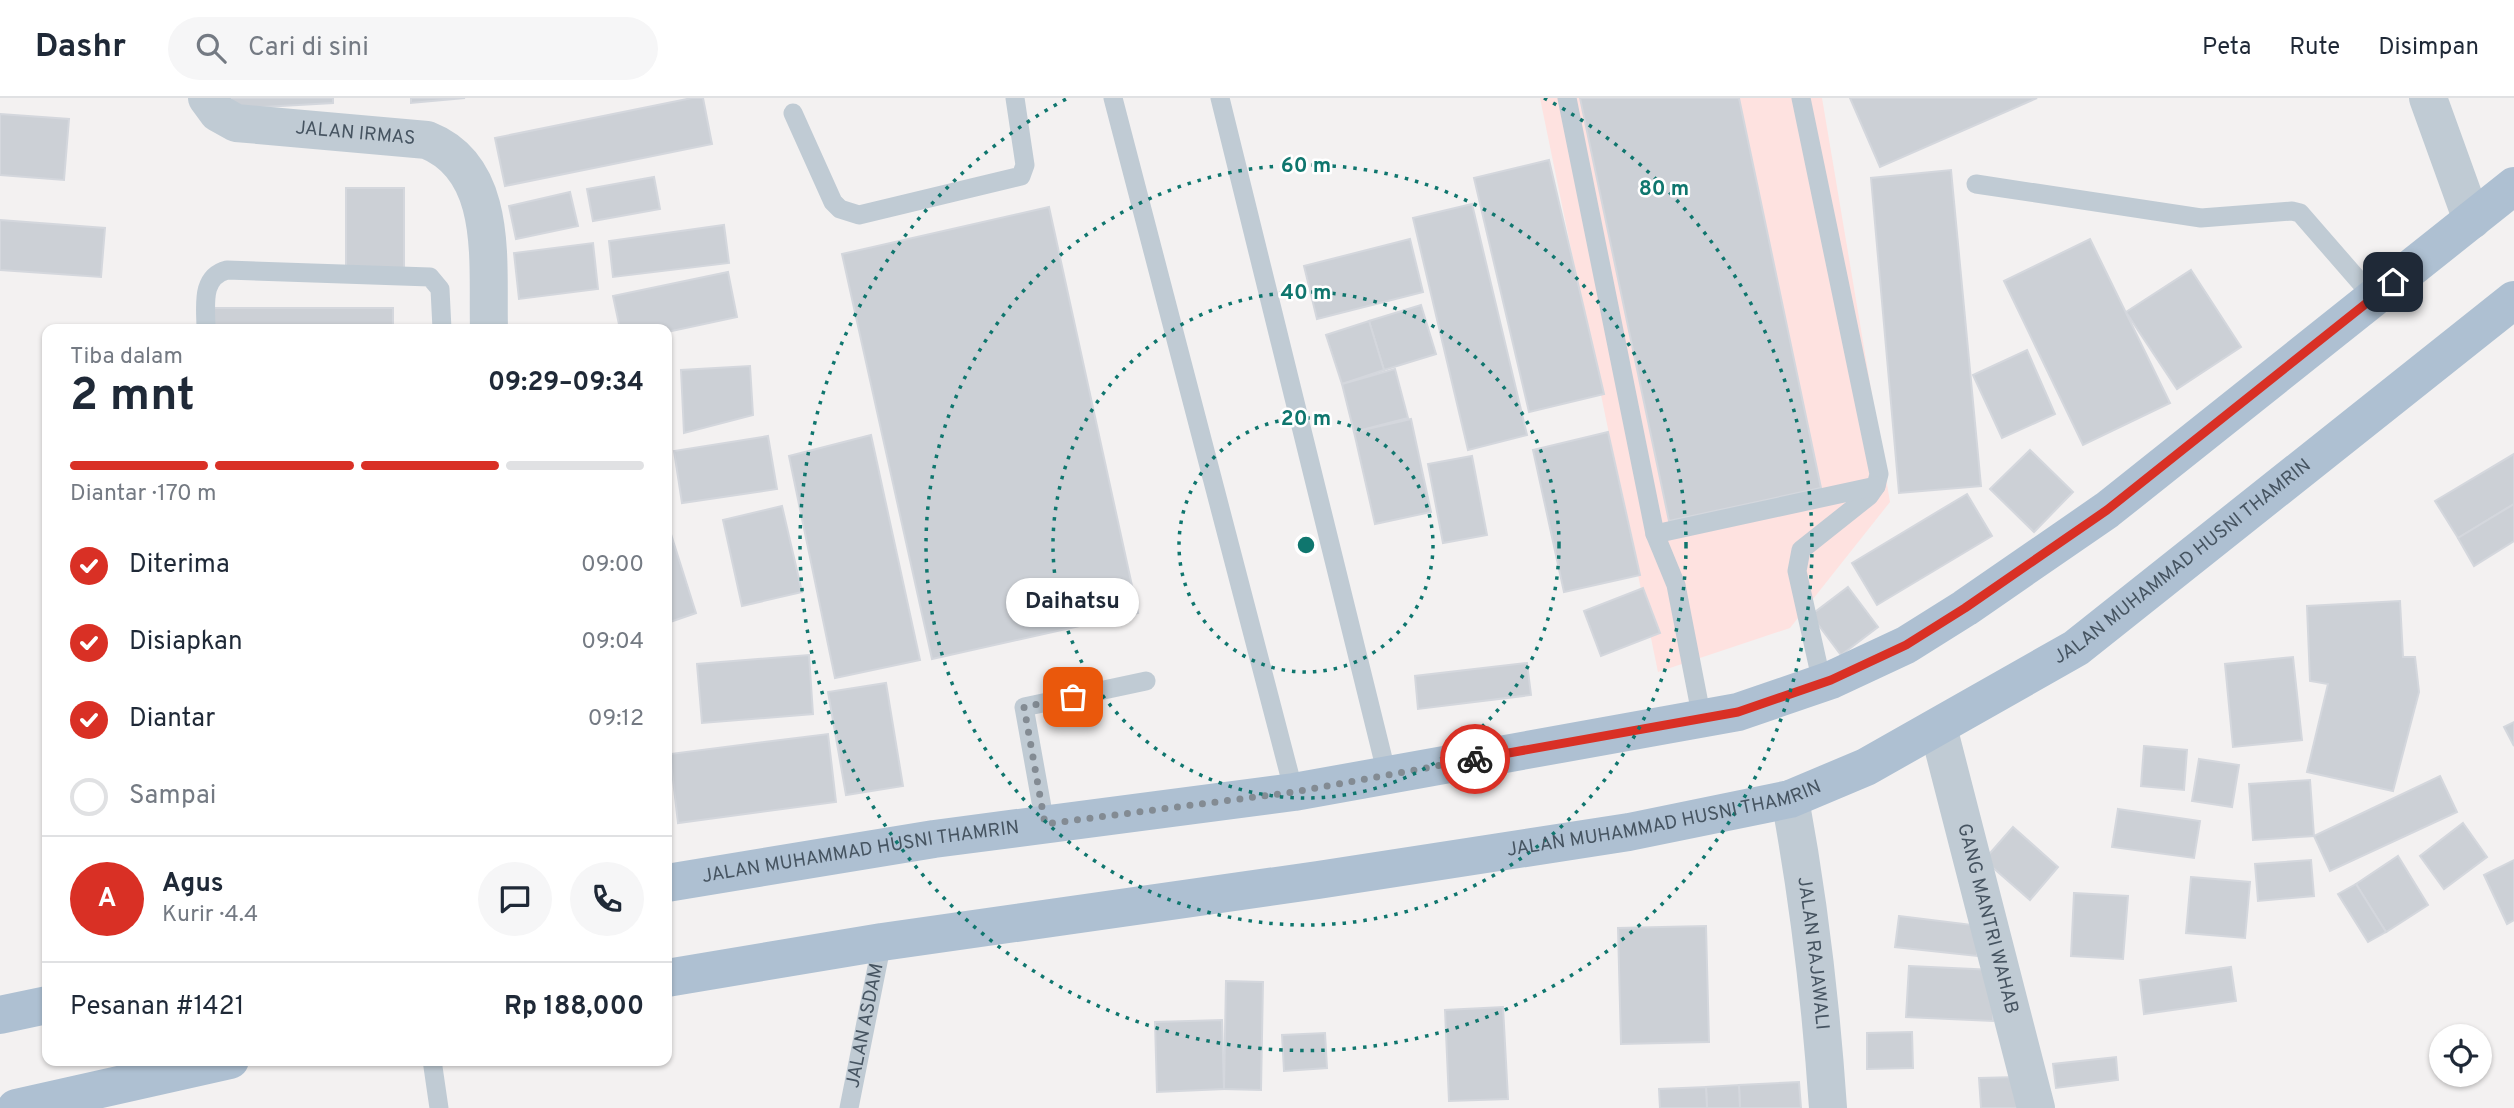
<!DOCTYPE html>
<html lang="id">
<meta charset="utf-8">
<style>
body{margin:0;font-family:Overpass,sans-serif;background:#f6f6f7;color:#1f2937;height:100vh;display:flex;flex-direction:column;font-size:26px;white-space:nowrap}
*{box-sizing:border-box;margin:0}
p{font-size:23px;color:#747a83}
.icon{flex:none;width:38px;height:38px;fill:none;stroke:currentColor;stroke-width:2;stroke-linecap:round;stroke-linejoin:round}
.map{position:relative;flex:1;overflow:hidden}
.drawer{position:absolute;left:42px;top:226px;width:630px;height:742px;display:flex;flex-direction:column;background:#fff;border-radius:14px;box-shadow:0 2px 5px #0004}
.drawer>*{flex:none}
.tools{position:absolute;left:2429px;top:926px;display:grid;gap:14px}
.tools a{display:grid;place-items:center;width:63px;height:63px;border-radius:50%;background:#fff;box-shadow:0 2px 5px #0004;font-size:35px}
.pin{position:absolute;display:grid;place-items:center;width:60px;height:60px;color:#fff;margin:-30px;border-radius:14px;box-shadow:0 4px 10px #0006}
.courier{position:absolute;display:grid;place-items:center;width:70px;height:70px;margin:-35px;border:5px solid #d93025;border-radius:50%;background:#fff;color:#222;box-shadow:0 2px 9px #0007}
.bubble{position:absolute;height:49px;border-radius:24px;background:#fff;box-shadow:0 2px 5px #0004;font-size:23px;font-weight:700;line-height:49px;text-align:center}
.headline em{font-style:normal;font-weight:700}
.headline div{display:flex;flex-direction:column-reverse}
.headline{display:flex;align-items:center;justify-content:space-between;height:119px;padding:0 28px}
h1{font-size:46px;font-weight:700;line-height:52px}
.bar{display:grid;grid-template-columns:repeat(4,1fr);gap:10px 7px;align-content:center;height:84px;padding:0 28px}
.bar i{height:9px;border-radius:5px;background:#e0e1e3}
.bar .active{background:#d93025}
.bar p{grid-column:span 4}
.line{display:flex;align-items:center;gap:18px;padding:0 28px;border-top:2px solid #e0e1e3}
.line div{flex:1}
.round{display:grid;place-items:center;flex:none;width:74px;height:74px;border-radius:37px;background:#f6f6f7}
ol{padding:0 28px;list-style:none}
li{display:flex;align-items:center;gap:21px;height:77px}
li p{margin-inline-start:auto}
li .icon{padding:7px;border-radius:50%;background:#d93025;color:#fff;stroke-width:4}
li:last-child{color:#747a83}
li i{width:38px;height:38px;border:4px solid #e0e1e3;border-radius:50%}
header{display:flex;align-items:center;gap:42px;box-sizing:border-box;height:98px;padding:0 35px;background:#fff;border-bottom:2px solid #e0e1e3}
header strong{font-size:33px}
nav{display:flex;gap:38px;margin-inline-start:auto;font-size:24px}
.search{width:490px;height:63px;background:#f6f6f7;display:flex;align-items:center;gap:18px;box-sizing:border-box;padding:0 24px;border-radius:38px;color:#747a83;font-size:26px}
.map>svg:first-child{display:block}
.medical{fill:#fee2e0}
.building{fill:#ccd0d6;stroke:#d4d7dd;stroke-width:2}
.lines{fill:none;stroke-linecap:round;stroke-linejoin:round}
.service{stroke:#c0cbd4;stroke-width:19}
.minor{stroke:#c0cbd4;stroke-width:38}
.primary{stroke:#aec0d2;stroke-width:38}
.done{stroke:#838b93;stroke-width:7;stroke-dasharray:0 12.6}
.route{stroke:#d93025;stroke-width:9}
.ring{fill:none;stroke:#0f766e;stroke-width:3.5;stroke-dasharray:3.5 7}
.labels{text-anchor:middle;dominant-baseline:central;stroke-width:5;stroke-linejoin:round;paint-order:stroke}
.street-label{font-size:19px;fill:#465461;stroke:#fff}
.centre{fill:#0f766e;stroke:#fff;stroke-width:3.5}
.ring-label{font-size:21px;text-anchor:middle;font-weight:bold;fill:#0f766e;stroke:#fff;stroke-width:5;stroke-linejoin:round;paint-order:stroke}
</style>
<header>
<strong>Dashr</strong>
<div class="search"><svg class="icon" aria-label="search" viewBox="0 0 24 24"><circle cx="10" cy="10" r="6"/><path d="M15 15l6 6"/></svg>Cari di sini</div>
<nav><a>Peta</a><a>Rute</a><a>Disimpan</a></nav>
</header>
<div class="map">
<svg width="2514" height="1010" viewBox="0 0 2514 1010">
<rect width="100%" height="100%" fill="#f3f1f1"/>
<polygon class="medical" points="1540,0 1822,0 1890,404 1790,530 1658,574"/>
<g class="building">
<polygon points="225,0 333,0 333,5 225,11"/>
<polygon points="411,0 465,0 411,5"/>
<polygon points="692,0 703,0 712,46 505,88 495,40"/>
<polygon points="1580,0 1739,0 1821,390 1669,423"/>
<polygon points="1850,0 2037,0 1880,69"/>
<polygon points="0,16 69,21 64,82 0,77"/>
<polygon points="1549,62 1604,296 1529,314 1474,80"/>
<polygon points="1951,72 1981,388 1899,395 1871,80"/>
<polygon points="654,79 660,111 593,123 587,91"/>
<rect x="346" y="90" width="58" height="82"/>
<polygon points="570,94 578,128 516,141 509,108"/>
<polygon points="1472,106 1527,337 1468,352 1413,120"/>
<polygon points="1049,109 1138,515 932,561 842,156"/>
<polygon points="0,122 105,130 101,179 0,172"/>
<polygon points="724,127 729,165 613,179 609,143"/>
<polygon points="1410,141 1423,194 1317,221 1304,168"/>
<polygon points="2090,141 2170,305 2083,347 2004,183"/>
<polygon points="593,145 598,191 519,201 514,155"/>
<polygon points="2191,172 2241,249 2177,291 2126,214"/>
<polygon points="728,174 737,219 667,234 667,231 620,231 613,198"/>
<polygon points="1421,207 1436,256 1384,272 1369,223"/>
<rect x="209" y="210" width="184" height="21"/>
<polygon points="1369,223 1384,272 1342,286 1326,237"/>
<polygon points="2027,252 2055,316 2002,340 1973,277"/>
<polygon points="750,268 753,317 684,335 681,272"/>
<polygon points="1395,271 1408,320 1354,334 1342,286"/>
<polygon points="1411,321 1431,414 1375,426 1354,334"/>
<polygon points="1608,334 1640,477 1564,494 1533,352"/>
<polygon points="871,337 920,562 835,580 789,358"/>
<polygon points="768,338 777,391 682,405 674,353"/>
<polygon points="2030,352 2073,394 2034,434 1990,391"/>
<polygon points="2514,356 2514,406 2458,440 2435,403"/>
<polygon points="1472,358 1487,437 1443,445 1428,366"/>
<polygon points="1967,396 1992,438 1877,507 1852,465"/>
<polygon points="2514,406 2514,443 2474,468 2458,440"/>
<polygon points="782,408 802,494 742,508 723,422"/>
<polygon points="670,433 696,515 667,525 667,434"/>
<polygon points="1848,489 1878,529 1841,557 1811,517"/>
<polygon points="1643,490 1660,535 1601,558 1584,513"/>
<polygon points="2400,503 2403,559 2415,559 2419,594 2393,693 2307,674 2328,586 2310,583 2307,508"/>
<polygon points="809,557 813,616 702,625 697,566"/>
<polygon points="2293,559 2302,642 2233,649 2225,566"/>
<polygon points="1527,565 1531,597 1418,611 1415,578"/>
<polygon points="886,585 903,688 846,697 828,594"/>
<polygon points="2514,624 2514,648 2504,629"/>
<polygon points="828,636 836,704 678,725 670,656"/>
<polygon points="2144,648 2187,652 2184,692 2141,688"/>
<polygon points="2199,661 2239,667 2232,709 2192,703"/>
<polygon points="2440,678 2457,714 2330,773 2314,738"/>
<polygon points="2310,682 2314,738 2253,742 2249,686"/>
<polygon points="2118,711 2200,723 2194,760 2112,749"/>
<polygon points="2463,725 2487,759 2444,791 2420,758"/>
<polygon points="2013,729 2058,769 2030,802 1984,762"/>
<polygon points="2398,758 2428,807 2386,834 2356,786"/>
<polygon points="2311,762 2314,798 2258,803 2255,766"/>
<polygon points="2514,762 2514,822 2507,826 2484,777"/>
<polygon points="2191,779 2250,784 2245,840 2186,835"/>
<polygon points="2356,786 2386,834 2368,844 2338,796"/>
<polygon points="2074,795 2128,798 2123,861 2071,858"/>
<polygon points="1899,818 1981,828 1977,858 1895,849"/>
<polygon points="1706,828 1709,944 1621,946 1618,830"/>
<polygon points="1909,868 1994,872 1993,923 1906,919"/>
<polygon points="2231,869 2236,903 2144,916 2140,882"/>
<polygon points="1226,883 1263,884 1261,992 1224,991"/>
<polygon points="1503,909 1508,1001 1449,1003 1445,912"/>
<polygon points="1222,922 1224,991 1157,994 1155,924"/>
<polygon points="1912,934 1913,970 1867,971 1867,935"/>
<polygon points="1325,935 1327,970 1284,973 1282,937"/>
<polygon points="2116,959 2118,982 2056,990 2053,966"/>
<polygon points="2018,979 2020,1010 1981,1010 1979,980"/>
<polygon points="1799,984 1801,1010 1740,1010 1739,987"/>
<polygon points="1739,987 1740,1010 1707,1010 1706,989"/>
<polygon points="1706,989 1707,1010 1660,1010 1659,991"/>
</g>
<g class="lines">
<g class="service">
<polyline points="1113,0 1294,694"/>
<polyline points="1220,0 1387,677"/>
<polyline points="1567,0 1655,436 1676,487 1702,621"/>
<polyline points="1801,0 1879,376 1876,388 1869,398 1801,452 1797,473 1822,585"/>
<polyline points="793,15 833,104 840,111 859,117 1021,78 1025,67 1015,0"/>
<polyline points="1976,86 2201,120 2292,113 2300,115 2374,200"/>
<path d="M206 231C206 209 200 179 227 172L430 179 440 191 442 231"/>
<polyline points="1655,436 1876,388"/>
<polyline points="1045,726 1024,609 1146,583"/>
<polyline points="432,962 439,1010"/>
<path id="s1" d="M849 1010 882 844"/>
</g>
<g class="minor">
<path id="s2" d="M207 0 218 15 236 25 427 42C500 71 487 166 489 231"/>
<polyline points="2428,0 2472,122"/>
<path id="s3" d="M1938 629 2036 1010"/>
<path id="s4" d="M1790 701C1809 804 1821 906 1828 1010"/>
</g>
<g class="primary">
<path id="s5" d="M667 785 934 741 1294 694 1738 614 1831 582 1906 547 1965 510 2107 412 2514 88"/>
<path id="s6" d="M667 880 882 844 1318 782 1629 734 1790 701 1866 669 2076 550 2514 202"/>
<polyline points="0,917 47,907"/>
<polyline points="16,1010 230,962"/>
</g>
</g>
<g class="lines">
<polyline class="done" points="1073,599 1024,609 1045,726 1294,694 1475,661"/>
<polyline class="route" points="1475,661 1738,614 1831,582 1906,547 1965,510 2107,412 2393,184"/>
</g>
<g class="ring">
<circle cx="1306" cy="447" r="127"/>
<circle cx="1306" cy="447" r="253"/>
<circle cx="1306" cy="447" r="380"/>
<path d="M1544 0A506 506 0 1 1 1068 0"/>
</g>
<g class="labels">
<g class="street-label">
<text stroke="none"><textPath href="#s2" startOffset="159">JALAN IRMAS</textPath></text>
<text stroke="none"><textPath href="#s6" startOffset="1598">JALAN MUHAMMAD HUSNI THAMRIN</textPath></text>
<text stroke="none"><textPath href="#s6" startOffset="1010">JALAN MUHAMMAD HUSNI THAMRIN</textPath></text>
<text stroke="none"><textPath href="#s5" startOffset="196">JALAN MUHAMMAD HUSNI THAMRIN</textPath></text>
<text stroke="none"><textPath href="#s3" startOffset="198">GANG MANTRI WAHAB</textPath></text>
<text stroke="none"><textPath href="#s4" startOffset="156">JALAN RAJAWALI</textPath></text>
<text stroke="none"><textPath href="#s1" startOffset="84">JALAN ASDAM</textPath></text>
</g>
</g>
<circle cx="1306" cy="447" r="10" class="centre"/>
<g class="ring-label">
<text x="1306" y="74">60 m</text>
<text x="1664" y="97">80 m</text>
<text x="1306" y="201">40 m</text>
<text x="1306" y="327">20 m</text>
</g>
</svg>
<div class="tools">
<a><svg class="icon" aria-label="locate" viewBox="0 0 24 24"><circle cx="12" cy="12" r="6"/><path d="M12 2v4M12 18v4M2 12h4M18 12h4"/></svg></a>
</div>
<div class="pin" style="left:1073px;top:599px;background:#ea580c"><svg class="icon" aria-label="bag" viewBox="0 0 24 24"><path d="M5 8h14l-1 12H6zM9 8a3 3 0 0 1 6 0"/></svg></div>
<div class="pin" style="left:2393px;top:184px;background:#1f2937"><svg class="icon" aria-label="home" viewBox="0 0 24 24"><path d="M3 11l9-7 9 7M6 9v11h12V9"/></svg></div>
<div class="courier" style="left:1475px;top:661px"><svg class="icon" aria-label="bike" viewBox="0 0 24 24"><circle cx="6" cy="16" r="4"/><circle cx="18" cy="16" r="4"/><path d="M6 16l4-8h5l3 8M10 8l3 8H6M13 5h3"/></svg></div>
<div class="bubble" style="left:1006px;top:480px;width:133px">Daihatsu</div>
<section class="drawer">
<div class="headline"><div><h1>2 mnt</h1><p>Tiba dalam</p></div><em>09:29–09:34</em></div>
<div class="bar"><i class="active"></i><i class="active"></i><i class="active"></i><i></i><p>Diantar · 170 m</p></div>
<ol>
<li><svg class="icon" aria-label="check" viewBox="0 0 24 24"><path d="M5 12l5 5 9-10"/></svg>Diterima<p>09:00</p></li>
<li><svg class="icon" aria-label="check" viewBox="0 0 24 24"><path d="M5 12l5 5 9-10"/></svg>Disiapkan<p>09:04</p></li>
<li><svg class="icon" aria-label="check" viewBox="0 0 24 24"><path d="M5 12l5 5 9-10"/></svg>Diantar<p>09:12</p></li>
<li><i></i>Sampai</li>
</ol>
<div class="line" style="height:126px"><b class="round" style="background:#d93025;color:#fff">A</b><div><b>Agus</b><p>Kurir · 4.4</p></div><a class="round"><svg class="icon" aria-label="chat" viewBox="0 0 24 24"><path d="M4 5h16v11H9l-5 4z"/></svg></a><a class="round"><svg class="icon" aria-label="phone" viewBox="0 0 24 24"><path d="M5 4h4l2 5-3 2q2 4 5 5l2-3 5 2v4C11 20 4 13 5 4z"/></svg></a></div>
<div class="line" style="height:91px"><div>Pesanan #1421</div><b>Rp 188,000</b></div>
</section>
</div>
